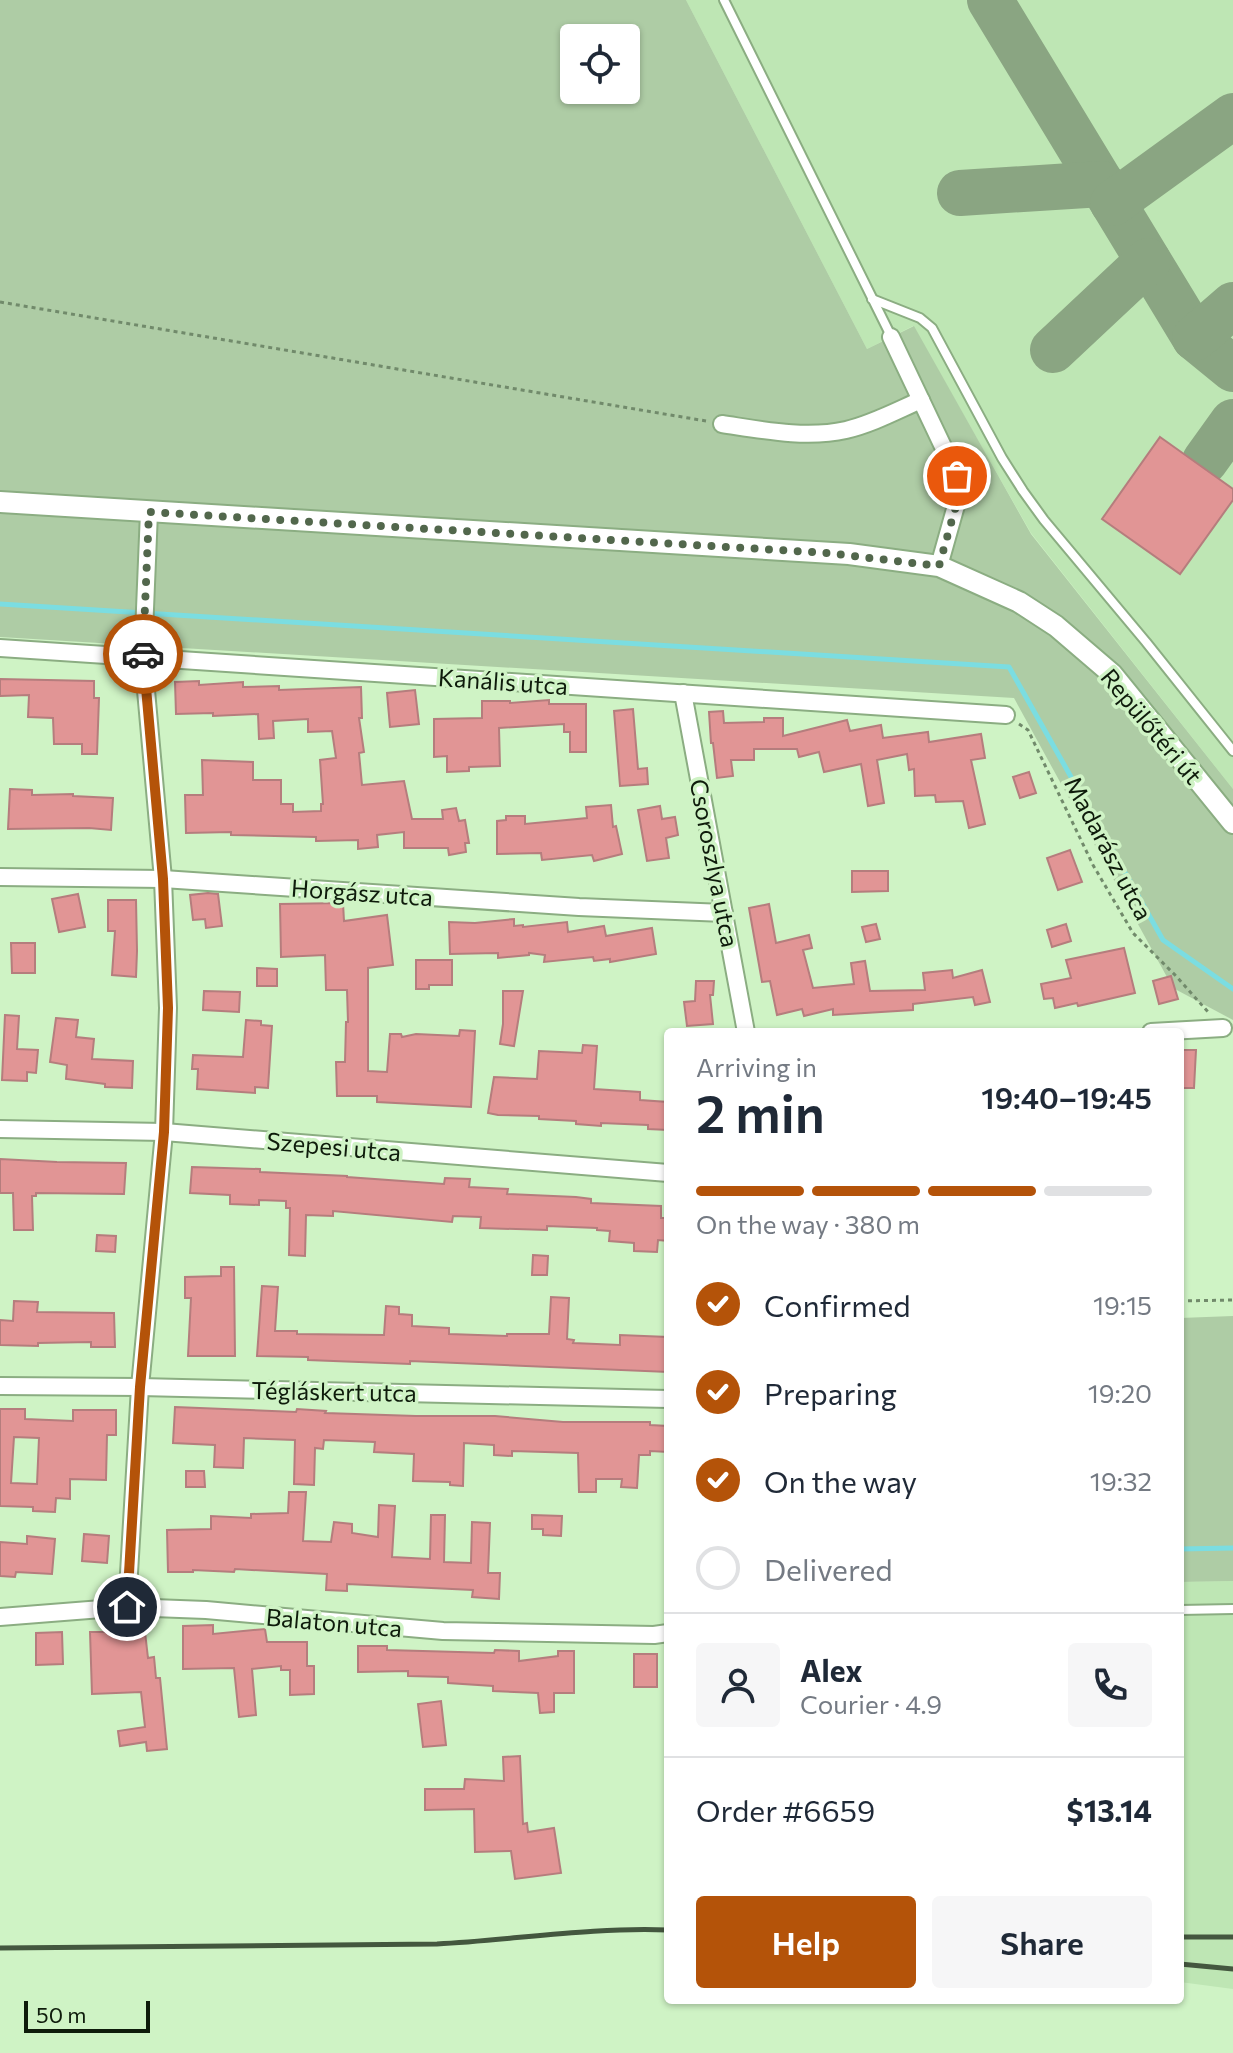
<!DOCTYPE html>
<meta charset="utf-8">
<style>
body{margin:0;font-family:Commissioner,sans-serif;background:#f6f6f7;color:#1f2937;height:100vh;display:flex;flex-direction:column;font-size:30px;white-space:nowrap}
*{box-sizing:border-box;margin:0}
p{font-size:26px;color:#747a83}
.icon{flex:none;width:44px;height:44px;fill:none;stroke:currentColor;stroke-width:2;stroke-linecap:round;stroke-linejoin:round}
.map{position:relative;flex:1;overflow:hidden}
.panel{position:absolute;left:664px;top:1028px;width:520px;height:976px;display:flex;flex-direction:column;background:#fff;border-radius:8px;box-shadow:0 2px 6px #0004}
.panel>*{flex:none}
.tools{position:absolute;left:560px;top:24px;display:grid;gap:16px}
.tools a{display:grid;place-items:center;width:80px;height:80px;border-radius:8px;background:#fff;box-shadow:0 2px 6px #0004;font-size:40px}
.scale{position:absolute;left:24px;bottom:20px;width:126px;box-sizing:border-box;padding-left:8px;border:4px solid #0e1b0b;border-top:0;font-size:22px;line-height:28px;white-space:nowrap;color:#0e1b0b;-webkit-text-stroke:6px #cff3c5;paint-order:stroke}
.pin{position:absolute;display:grid;place-items:center;width:68px;height:68px;color:#fff;margin:-34px;border:4px solid #fff;border-radius:50%;box-shadow:0 2px 8px #0007}
.courier{position:absolute;display:grid;place-items:center;width:80px;height:80px;margin:-40px;border:6px solid #b45309;border-radius:50%;background:#fff;color:#222;box-shadow:0 2px 10px #0007}
.overview em{font-style:normal;font-weight:600}
.overview div{display:flex;flex-direction:column-reverse}
.overview{display:flex;align-items:center;justify-content:space-between;height:136px;padding:0 32px}
h1{font-size:52px;font-weight:600;line-height:60px}
.bar{display:grid;grid-template-columns:repeat(4,1fr);gap:12px 8px;align-content:center;height:96px;padding:0 32px}
.bar i{height:10px;border-radius:6px;background:#e0e1e3}
.bar .selected{background:#b45309}
.bar p{grid-column:span 4}
.line{display:flex;align-items:center;gap:20px;padding:0 32px;border-top:2px solid #e0e1e3}
.line div{flex:1}
.round{display:grid;place-items:center;flex:none;width:84px;height:84px;border-radius:8px;background:#f6f6f7}
ol{padding:0 32px;list-style:none}
li{display:flex;align-items:center;gap:24px;height:88px}
li p{margin-inline-start:auto}
li .icon{padding:8px;border-radius:50%;background:#b45309;color:#fff;stroke-width:4}
li:last-child{color:#747a83}
li i{width:44px;height:44px;border:4px solid #e0e1e3;border-radius:50%}
.button{display:flex;gap:16px;margin-top:auto;padding:16px 32px}
.button a{flex:1;height:92px;border-radius:8px;background:#b45309;color:#fff;font-size:32px;font-weight:600;line-height:92px;text-align:center}
.button a+a{background:#f6f6f7;color:#1f2937}
.map>svg:first-child{display:block}
.built{fill:#bee6b4}
.green{fill:#aecca5;fill-rule:evenodd}
.lines{fill:none;stroke-linecap:round;stroke-linejoin:round}
.stream{stroke:#7bdde1;stroke-width:5}
.taxiway{stroke:#8aa582;stroke-width:46}
.building{fill:#e19595;stroke:#b57d7d;stroke-width:2;fill-rule:evenodd}
.service-casing{stroke:#8bad82;stroke-width:12}
.minor-casing{stroke:#8bad82;stroke-width:20}
.tertiary-casing{stroke:#8bad82;stroke-width:24}
.path{stroke:#718a6b;stroke-width:3;stroke-dasharray:4 4;stroke-linecap:butt}
.service{stroke:#fff;stroke-width:8}
.minor{stroke:#fff;stroke-width:16}
.tertiary{stroke:#fff;stroke-width:20}
.rail{stroke:#44573f;stroke-width:5}
.done{stroke:#52674c;stroke-width:8;stroke-dasharray:0 14.4}
.route{stroke:#b45309;stroke-width:10}
.labels{text-anchor:middle;dominant-baseline:central;stroke-width:7;stroke-linejoin:round;paint-order:stroke}
.street-label{font-size:24px;fill:#0e1b0b;stroke:#cff3c5}
</style>
<div class="map">
<svg width="1233" height="2053" viewBox="0 0 1233 2053">
<rect width="100%" height="100%" fill="#cff3c5"/>
<g class="built">
<polygon points="686,0 1233,0 1233,789 1031,533 913,326 867,349"/>
<polygon points="1233,1581 1233,1989 1180,1982 1180,1582"/>
</g>
<g class="green">
<path d="M0 0H686L867 349 914 326 1031 534 1233 789V1020L1173 988 1014 698 0 637ZM574 38H626V90H574Z"/>
<polygon points="1233,1316 1233,1581 1180,1582 1180,1318"/>
</g>
<g class="lines">
<g class="stream">
<polyline points="0,604 1009,667 1163,940 1233,989"/>
<polyline points="1180,1549 1233,1548"/>
</g>
<g class="taxiway">
<polyline points="990,0 1195,338 1233,369"/>
<polyline points="960,193 1102,184"/>
<polyline points="1113,203 1233,116"/>
<polyline points="1195,338 1233,305"/>
<polyline points="1053,350 1148,261"/>
<polyline points="1205,461 1233,422"/>
</g>
</g>
<g class="building">
<polygon points="1160,437 1233,489 1233,500 1180,574 1102,519"/>
<polygon points="0,679 94,681 94,698 99,698 97,754 82,754 82,744 54,744 53,718 28,717 29,695 0,696"/>
<polygon points="199,681 199,685 243,682 243,687 279,686 279,690 361,687 362,718 359,718 364,752 359,753 362,785 404,781 412,819 443,819 442,810 456,808 459,821 465,820 469,843 465,843 466,852 449,855 448,848 404,848 404,832 377,835 378,847 358,849 358,840 316,841 316,837 231,835 231,832 186,833 185,795 203,795 202,760 253,762 253,780 281,780 281,804 293,804 293,812 321,811 321,804 323,804 320,760 336,758 332,731 308,732 308,719 273,721 274,738 259,739 258,714 213,716 213,713 176,714 175,682"/>
<polygon points="415,690 419,724 390,727 387,693"/>
<polygon points="549,700 549,704 586,704 586,752 570,752 570,732 564,732 564,724 499,728 500,766 469,767 469,771 447,772 447,756 434,757 434,719 482,718 482,701 510,701 510,703"/>
<polygon points="633,709 638,769 647,768 648,784 620,786 614,711"/>
<polygon points="723,711 724,723 764,722 764,718 783,718 783,736 847,720 850,731 881,725 883,738 928,732 929,742 981,734 985,758 971,760 985,824 969,828 963,801 936,802 935,795 915,796 914,769 909,770 907,754 877,760 884,803 868,806 861,764 824,772 819,752 799,757 797,749 754,749 754,760 731,760 733,776 717,778 713,743 711,743 709,712"/>
<polygon points="1029,772 1036,793 1020,798 1013,777"/>
<polygon points="10,789 32,790 32,795 73,794 73,796 113,798 111,830 89,828 8,829"/>
<polygon points="611,805 613,827 616,826 622,854 594,861 592,855 542,860 541,853 497,854 497,821 506,820 506,816 525,816 525,824 587,818 586,807"/>
<polygon points="660,806 662,819 675,817 678,835 666,838 669,858 647,861 638,810"/>
<polygon points="1070,850 1082,882 1058,890 1047,858"/>
<polygon points="852,871 888,871 888,891 852,892"/>
<polygon points="208,893 218,894 222,926 206,928 205,919 193,920 190,895"/>
<polygon points="78,894 85,927 59,932 52,899"/>
<polygon points="108,900 136,900 137,951 136,977 112,975 115,931 108,931"/>
<polygon points="343,903 344,921 387,915 393,965 368,968 368,1071 387,1072 390,1034 401,1034 402,1037 416,1034 459,1036 460,1030 475,1031 471,1107 377,1102 377,1096 337,1096 336,1062 345,1062 346,1022 348,1022 347,990 326,990 325,955 281,957 280,904"/>
<polygon points="769,904 776,943 809,935 812,948 803,950 813,988 854,984 851,963 865,961 870,991 925,990 923,973 952,970 953,978 982,970 990,1002 975,1005 973,997 913,1004 913,1010 833,1015 833,1009 804,1016 802,1009 777,1015 770,981 762,982 749,908"/>
<polygon points="514,919 514,926 523,925 523,927 567,922 568,932 604,926 606,936 652,928 656,954 610,962 610,959 594,961 593,957 544,962 545,955 529,953 529,955 498,958 498,953 450,954 449,922 475,923"/>
<polygon points="876,924 880,939 866,942 862,927"/>
<polygon points="1066,924 1071,941 1052,947 1047,930"/>
<polygon points="11,943 35,943 35,973 12,973"/>
<polygon points="1124,948 1135,993 1078,1006 1077,1003 1055,1008 1053,998 1044,999 1041,984 1071,978 1066,960"/>
<polygon points="416,960 452,960 452,985 429,985 429,989 416,989"/>
<polygon points="257,968 277,969 277,986 257,986"/>
<polygon points="1171,976 1178,999 1159,1004 1153,981"/>
<polygon points="696,981 714,981 713,995 710,995 713,1024 687,1026 684,1002 695,1001"/>
<polygon points="204,991 240,992 239,1012 203,1010"/>
<polygon points="503,991 523,991 514,1046 500,1044 503,1024"/>
<polygon points="5,1015 19,1016 17,1049 38,1050 36,1073 27,1072 27,1081 2,1080"/>
<polygon points="56,1018 78,1020 76,1037 94,1039 92,1059 133,1061 132,1088 105,1087 105,1084 66,1079 67,1065 50,1062"/>
<polygon points="246,1020 261,1021 261,1025 272,1026 268,1088 255,1087 255,1093 197,1089 198,1069 192,1069 193,1055 243,1057"/>
<polygon points="583,1045 597,1046 594,1089 640,1092 640,1100 668,1102 668,1130 648,1129 648,1125 601,1123 601,1126 576,1124 576,1121 539,1119 539,1116 498,1115 488,1113 494,1077 537,1079 539,1051 582,1053"/>
<polygon points="1180,1050 1196,1050 1194,1088 1180,1088"/>
<polygon points="0,1159 57,1162 126,1163 124,1194 36,1193 36,1196 32,1196 33,1230 14,1230 13,1193 0,1193"/>
<polygon points="192,1167 260,1169 260,1172 347,1176 347,1177 444,1184 445,1178 470,1179 469,1187 508,1189 507,1194 576,1197 591,1199 591,1203 661,1206 661,1218 668,1218 668,1241 658,1240 657,1252 634,1251 634,1243 609,1241 610,1231 597,1230 597,1228 547,1226 547,1230 480,1228 481,1217 453,1216 452,1222 333,1211 333,1216 306,1215 305,1256 289,1255 290,1208 286,1208 286,1201 259,1200 259,1205 230,1204 230,1195 190,1193"/>
<polygon points="97,1235 116,1236 115,1252 96,1251"/>
<polygon points="533,1255 548,1256 547,1275 532,1275"/>
<polygon points="221,1267 234,1267 235,1356 188,1356 191,1298 185,1298 185,1277 221,1276"/>
<polygon points="262,1286 278,1287 275,1331 297,1331 297,1334 384,1335 386,1306 399,1307 399,1314 412,1315 412,1326 449,1328 449,1334 507,1336 507,1334 549,1334 551,1297 569,1298 567,1339 574,1340 573,1343 620,1345 620,1335 668,1337 668,1372 410,1361 410,1364 308,1360 308,1357 257,1356"/>
<polygon points="14,1301 38,1302 37,1312 114,1313 115,1347 91,1347 91,1342 38,1343 38,1346 0,1345 0,1320 13,1321"/>
<polygon points="175,1407 296,1412 297,1409 326,1411 325,1413 416,1416 495,1416 563,1422 650,1422 650,1425 668,1426 668,1452 650,1451 650,1455 639,1455 637,1488 621,1487 622,1479 596,1479 596,1492 579,1492 578,1453 512,1451 512,1456 494,1455 494,1445 464,1443 463,1486 450,1485 450,1482 413,1481 414,1454 374,1452 375,1442 324,1440 323,1449 315,1448 314,1485 294,1484 295,1440 244,1438 243,1468 214,1467 215,1445 173,1443"/>
<path d="M0 1409H25V1419L73 1421V1410H116V1435H107L106 1480 70 1479V1499L56 1498 55 1512 33 1511V1507L0 1506ZM14 1437 39 1438 37 1484 11 1483Z"/>
<polygon points="186,1471 204,1471 205,1487 186,1487"/>
<polygon points="289,1492 306,1492 303,1541 331,1542 334,1522 352,1524 352,1533 378,1537 379,1505 395,1506 392,1557 430,1559 431,1515 445,1515 444,1562 471,1563 472,1522 490,1523 488,1573 500,1573 499,1599 472,1597 473,1590 347,1584 347,1591 326,1590 327,1574 235,1569 234,1572 193,1570 193,1572 168,1572 167,1530 211,1529 211,1516 251,1518 251,1514 288,1513"/>
<polygon points="532,1515 562,1516 561,1536 543,1535 543,1529 532,1529"/>
<polygon points="84,1534 109,1536 107,1563 82,1561"/>
<polygon points="27,1536 55,1539 52,1574 16,1572 15,1577 0,1576 0,1542 27,1544"/>
<polygon points="213,1625 213,1634 265,1629 267,1642 307,1642 307,1666 314,1666 314,1694 290,1695 290,1670 281,1670 281,1666 252,1669 256,1715 239,1717 234,1668 183,1669 183,1626"/>
<polygon points="62,1632 63,1664 36,1665 36,1633"/>
<polygon points="90,1632 116,1632 116,1635 145,1632 148,1658 154,1657 156,1678 160,1678 167,1749 147,1751 146,1742 120,1746 118,1731 145,1727 141,1692 92,1694"/>
<polygon points="358,1646 387,1646 387,1650 494,1653 495,1650 519,1651 519,1661 558,1656 558,1651 574,1651 574,1693 554,1693 554,1712 540,1713 538,1693 493,1691 493,1686 448,1683 448,1677 408,1676 408,1671 358,1672"/>
<rect x="634" y="1654" width="23" height="33"/>
<polygon points="441,1701 446,1745 423,1747 418,1704"/>
<polygon points="520,1756 523,1824 527,1823 528,1832 554,1828 561,1873 515,1879 511,1851 475,1852 474,1809 425,1810 425,1789 464,1789 465,1779 504,1781 503,1757"/>
</g>
<g class="lines">
<defs>
<g id="service">
<polyline points="724,0 891,336"/>
<polyline points="872,299 920,318 932,328 1002,458 1023,491 1044,520 1146,642 1233,751"/>
<polyline points="1180,1610 1233,1609"/>
</g>
<g id="minor">
<polyline points="891,337 957,476 957,502 939,566"/>
<path d="M722 424C762 430 806 439 846 430 872 424 896 411 921 400"/>
<polyline points="0,648 1006,715"/>
<polyline points="683,693 746,1032"/>
<polyline points="0,877 163,879 579,907 724,913"/>
<polyline points="1151,1032 1223,1028"/>
<polyline points="0,1129 164,1132 668,1173"/>
<polyline points="0,1386 140,1387 668,1399"/>
<polyline points="127,1607 140,1387 164,1132 168,1008 163,879 143,657 149,512"/>
<polyline points="0,1617 127,1607 206,1610 443,1631 654,1635 668,1633"/>
</g>
<polyline id="tertiary" points="0,502 783,550 849,554 939,566 1019,602 1056,626 1112,674 1233,823"/>
</defs>
<use href="#service" class="service-casing"/>
<use href="#minor" class="minor-casing"/>
<use href="#tertiary" class="tertiary-casing"/>
<g class="path">
<polyline points="0,302 706,421"/>
<polyline points="1019,724 1028,730 1093,865 1133,933 1177,977 1208,1012"/>
<polyline points="1180,1301 1233,1300"/>
</g>
<use href="#service" class="service"/>
<use href="#minor" class="minor"/>
<use href="#tertiary" class="tertiary"/>
<g class="rail">
<polyline points="1180,1937 1233,1937"/>
<path d="M0 1948 437 1944C514 1940 590 1927 668 1930"/>
<polyline points="1180,1964 1233,1969"/>
</g>
</g>
<g class="lines">
<polyline class="done" points="143,654 149,512 827,553 939,566 957,502 957,476"/>
<polyline class="route" points="127,1607 140,1387 164,1132 168,1008 163,879 143,654"/>
</g>
<g class="labels">
<g class="street-label">
<text transform="translate(503 681) rotate(4)">Kanális utca</text>
<text transform="translate(1152 726) rotate(50)">Repülőtéri út</text>
<text transform="translate(1109 848) rotate(62)">Madarász utca</text>
<text transform="translate(715 863) rotate(79)">Csoroszlya utca</text>
<text transform="translate(362 892) rotate(4)">Horgász utca</text>
<text transform="translate(334 1146) rotate(5)">Szepesi utca</text>
<text transform="translate(334 1391) rotate(1)">Tégláskert utca</text>
<text transform="translate(334 1622) rotate(5)">Balaton utca</text>
</g>
</g>
</svg>
<div class="tools">
<a><svg class="icon" aria-label="locate" viewBox="0 0 24 24"><circle cx="12" cy="12" r="6"/><path d="M12 2v4M12 18v4M2 12h4M18 12h4"/></svg></a>
</div>
<div class="scale">50 m</div>
<div class="pin" style="left:957px;top:476px;background:#ea580c"><svg class="icon" aria-label="bag" viewBox="0 0 24 24"><path d="M5 8h14l-1 12H6zM9 8a3 3 0 0 1 6 0"/></svg></div>
<div class="pin" style="left:127px;top:1607px;background:#1f2937"><svg class="icon" aria-label="home" viewBox="0 0 24 24"><path d="M3 11l9-7 9 7M6 9v11h12V9"/></svg></div>
<div class="courier" style="left:143px;top:654px"><svg class="icon" aria-label="car" viewBox="0 0 24 24"><path d="M5 17H2v-5l4-1 3-4h7l3 4 3 1v5h-3M9 17h6M6 11h13"/><circle cx="7" cy="17" r="2"/><circle cx="17" cy="17" r="2"/></svg></div>
<section class="panel">
<div class="overview"><div><h1>2 min</h1><p>Arriving in</p></div><em>19:40–19:45</em></div>
<div class="bar"><i class="selected"></i><i class="selected"></i><i class="selected"></i><i></i><p>On the way · 380 m</p></div>
<ol>
<li><svg class="icon" aria-label="check" viewBox="0 0 24 24"><path d="M5 12l5 5 9-10"/></svg>Confirmed<p>19:15</p></li>
<li><svg class="icon" aria-label="check" viewBox="0 0 24 24"><path d="M5 12l5 5 9-10"/></svg>Preparing<p>19:20</p></li>
<li><svg class="icon" aria-label="check" viewBox="0 0 24 24"><path d="M5 12l5 5 9-10"/></svg>On the way<p>19:32</p></li>
<li><i></i>Delivered</li>
</ol>
<div class="line" style="height:144px"><a class="round"><svg class="icon" aria-label="person" viewBox="0 0 24 24"><circle cx="12" cy="8" r="4"/><path d="M4 21q1-7 8-7t8 7"/></svg></a><div><b>Alex</b><p>Courier · 4.9</p></div><a class="round"><svg class="icon" aria-label="phone" viewBox="0 0 24 24"><path d="M5 4h4l2 5-3 2q2 4 5 5l2-3 5 2v4C11 20 4 13 5 4z"/></svg></a></div>
<div class="line" style="height:104px"><div>Order #6659</div><b>$13.14</b></div>
<div class="button"><a>Help</a><a>Share</a></div>
</section>
</div>
